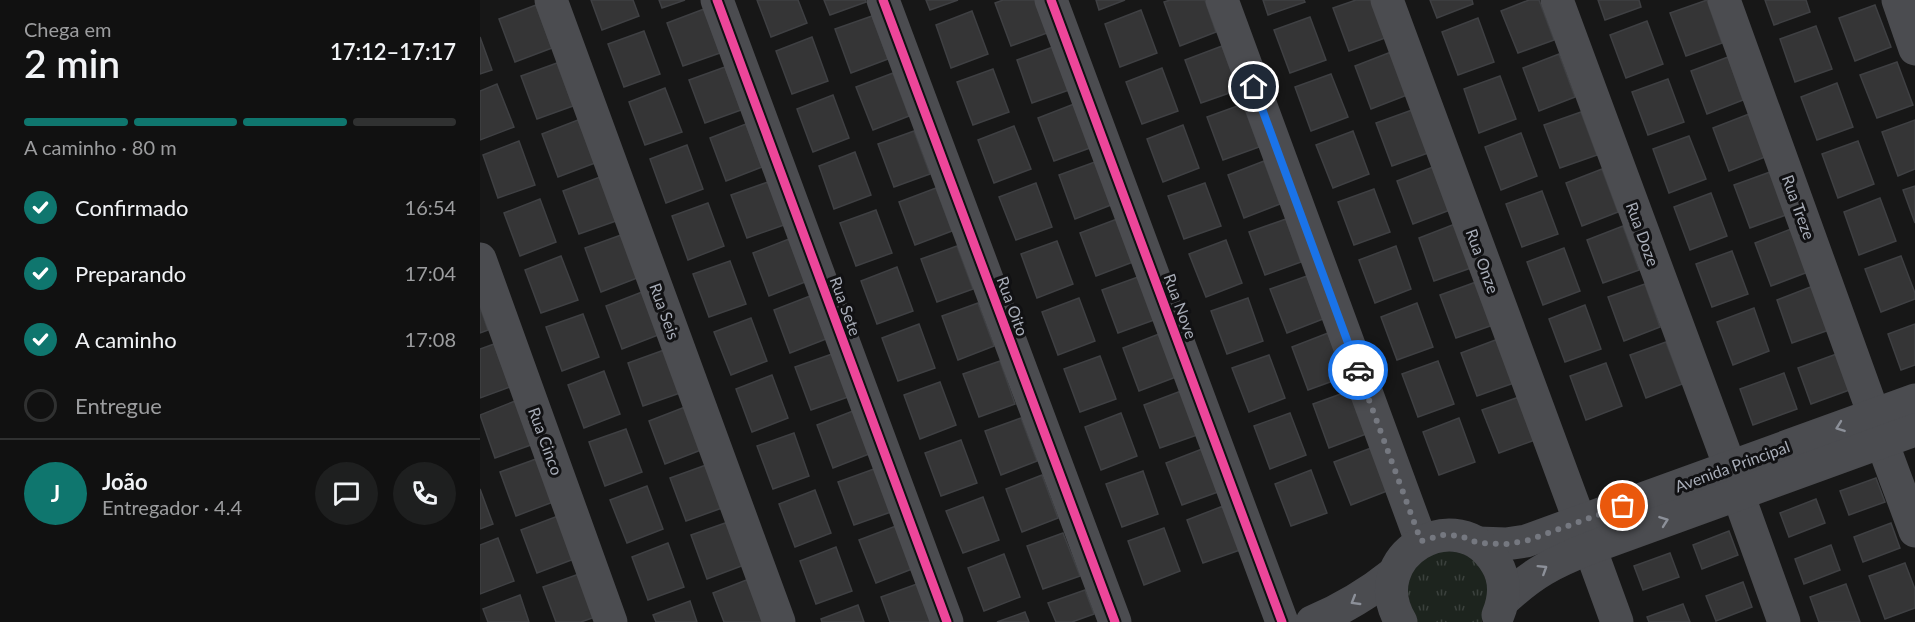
<!DOCTYPE html>
<html lang="pt">
<meta charset="utf-8">
<style>
body{margin:0;font-family:Lato,sans-serif;background:#1e1f1f;color:#f1f3f6;height:100vh;display:flex;flex-direction:column;font-size:22px;white-space:nowrap}
*{box-sizing:border-box;margin:0}
p{font-size:20px;color:#9c9d9f}
.icon{flex:none;width:33px;height:33px;fill:none;stroke:currentColor;stroke-width:2;stroke-linecap:round;stroke-linejoin:round}
.map{position:relative;flex:1;overflow:hidden}
.side{display:flex;flex-direction:column;background:#111;width:480px}
.side>*{flex:none}
.pin{position:absolute;display:grid;place-items:center;width:51px;height:51px;color:#fff;margin:-26px;border:3px solid #fff;border-radius:50%;box-shadow:0 2px 6px #0007}
.courier{position:absolute;display:grid;place-items:center;width:60px;height:60px;margin:-30px;border:4px solid #1a73e8;border-radius:50%;background:#fff;color:#222;box-shadow:0 2px 8px #0007}
.summary em{font-style:normal;font-weight:600}
.summary div{display:flex;flex-direction:column-reverse}
.summary{display:flex;align-items:center;justify-content:space-between;height:102px;padding:0 24px}
h1{font-size:39px;font-weight:600;line-height:45px}
.bar{display:grid;grid-template-columns:repeat(4,1fr);gap:9px 6px;align-content:center;height:72px;padding:0 24px}
.bar i{height:8px;border-radius:4px;background:#303131}
.bar .selected{background:#0f766e}
.bar p{grid-column:span 4}
.line{display:flex;align-items:center;gap:15px;padding:0 24px;border-top:2px solid #303131}
.line div{flex:1}
.round{display:grid;place-items:center;flex:none;width:63px;height:63px;border-radius:32px;background:#1e1f1f}
ol{padding:0 24px;list-style:none}
li{display:flex;align-items:center;gap:18px;height:66px}
li p{margin-inline-start:auto}
li .icon{padding:6px;border-radius:50%;background:#0f766e;color:#fff;stroke-width:4}
li:last-child{color:#9c9d9f}
li i{width:33px;height:33px;border:3px solid #303131;border-radius:50%}
main{display:flex;flex:1;min-height:0}
.map>svg:first-child{display:block}
.grass{fill:url(#grass-tufts)}
.building{fill:#353536;stroke:#3f4043;stroke-width:1.5}
.lines{fill:none;stroke-linecap:round;stroke-linejoin:round}
.minor{stroke:#4b4c50;stroke-width:33}
.cycleway-casing{stroke:#111113;stroke-width:13}
.cycleway{stroke:#ed469a;stroke-width:9}
.oneway{stroke:#8c9099}
.done{stroke:#757880;stroke-width:6;stroke-dasharray:0 10.8}
.route{stroke:#1a73e8;stroke-width:8}
.labels{text-anchor:middle;dominant-baseline:central;stroke-width:6;stroke-linejoin:round;paint-order:stroke}
.street-label{font-size:16px;fill:#a8adb8;stroke:#111113}
</style>
<main>
<section class="side">
<div class="summary"><div><h1>2 min</h1><p>Chega em</p></div><em>17:12–17:17</em></div>
<div class="bar"><i class="selected"></i><i class="selected"></i><i class="selected"></i><i></i><p>A caminho · 80 m</p></div>
<ol>
<li><svg class="icon" aria-label="check" viewBox="0 0 24 24"><path d="M5 12l5 5 9-10"/></svg>Confirmado<p>16:54</p></li>
<li><svg class="icon" aria-label="check" viewBox="0 0 24 24"><path d="M5 12l5 5 9-10"/></svg>Preparando<p>17:04</p></li>
<li><svg class="icon" aria-label="check" viewBox="0 0 24 24"><path d="M5 12l5 5 9-10"/></svg>A caminho<p>17:08</p></li>
<li><i></i>Entregue</li>
</ol>
<div class="line" style="height:108px"><b class="round" style="background:#0f766e;color:#fff">J</b><div><b>João</b><p>Entregador · 4.4</p></div><a class="round"><svg class="icon" aria-label="chat" viewBox="0 0 24 24"><path d="M4 5h16v11H9l-5 4z"/></svg></a><a class="round"><svg class="icon" aria-label="phone" viewBox="0 0 24 24"><path d="M5 4h4l2 5-3 2q2 4 5 5l2-3 5 2v4C11 20 4 13 5 4z"/></svg></a></div>
</section>
<div class="map">
<svg width="1435" height="622" viewBox="0 0 1435 622">
<defs>
<pattern id="grass-tufts" width="24" height="20" patternUnits="userSpaceOnUse" patternTransform="scale(1.5)"><rect width="24" height="20" fill="#1d241e"/><path d="M3 7l-1-3M5 7V3M7 7l1-3M15 17l-1-3M17 17v-4M19 17l1-3" fill="none" stroke="#3b413d"/></pattern>
</defs>
<rect width="100%" height="100%" fill="#171717"/>
<polygon class="grass" points="974,543 1011,569 1009,612 1001,622 936,622 932,618 925,574 933,560"/>
<g class="building">
<polygon points="111,0 153,0 159,16 122,30"/>
<polygon points="179,0 205,0 182,8"/>
<polygon points="277,0 318,0 327,23 291,37"/>
<polygon points="344,0 385,0 386,2 350,15"/>
<polygon points="446,0 478,0 450,10"/>
<polygon points="523,0 555,0 567,33 531,46 515,3"/>
<polygon points="616,0 645,0 619,10"/>
<polygon points="690,0 725,0 736,32 700,46 684,2"/>
<polygon points="783,0 824,0 825,2 788,15"/>
<polygon points="876,0 892,0 905,38 869,51 853,8"/>
<polygon points="950,0 992,0 993,4 957,18"/>
<polygon points="1049,0 1059,0 1074,40 1038,53 1021,11"/>
<polygon points="1118,0 1159,0 1161,7 1125,20"/>
<polygon points="1227,0 1242,43 1206,56 1190,13"/>
<polygon points="1285,0 1326,0 1330,12 1294,25"/>
<polygon points="56,5 72,48 35,62 19,19"/>
<polygon points="1395,5 1411,47 1375,61 1359,18"/>
<polygon points="224,9 240,53 203,66 187,23"/>
<polygon points="661,10 677,53 640,67 625,24"/>
<polygon points="492,11 508,54 471,68 456,25"/>
<polygon points="392,16 408,59 371,73 355,29"/>
<polygon points="830,17 846,60 810,73 794,30"/>
<polygon points="998,18 1014,62 978,75 962,32"/>
<polygon points="1167,21 1183,64 1146,78 1130,35"/>
<polygon points="1336,26 1352,69 1315,82 1300,39"/>
<polygon points="164,31 180,74 144,87 128,44"/>
<polygon points="0,37 12,70 0,74"/>
<polygon points="332,37 348,81 312,94 296,51"/>
<polygon points="742,46 758,90 721,103 705,60"/>
<polygon points="573,47 589,90 552,103 537,60"/>
<polygon points="911,52 927,95 891,109 875,66"/>
<polygon points="1079,54 1095,97 1059,111 1043,68"/>
<polygon points="1248,57 1263,100 1227,114 1211,71"/>
<polygon points="1417,62 1433,105 1397,118 1380,75"/>
<polygon points="77,63 93,106 57,119 41,76"/>
<polygon points="245,67 261,110 225,123 209,80"/>
<polygon points="682,68 698,111 662,124 646,82"/>
<polygon points="513,69 529,112 493,125 477,82"/>
<polygon points="413,73 429,116 393,130 376,87"/>
<polygon points="851,74 868,117 831,131 815,87"/>
<polygon points="1020,76 1036,119 999,133 984,89"/>
<polygon points="1188,79 1204,122 1168,135 1152,92"/>
<polygon points="1357,83 1373,127 1337,140 1321,97"/>
<polygon points="17,84 34,127 0,140 0,91"/>
<polygon points="185,88 202,132 165,145 149,102"/>
<polygon points="353,95 369,138 333,152 317,109"/>
<polygon points="594,104 610,148 574,161 558,118"/>
<polygon points="763,104 779,147 743,160 727,117"/>
<polygon points="932,110 948,153 912,166 896,123"/>
<polygon points="1101,112 1117,155 1080,168 1064,125"/>
<polygon points="1269,114 1285,157 1249,171 1233,128"/>
<polygon points="98,120 115,163 78,177 62,134"/>
<polygon points="1435,120 1435,169 1418,176 1402,132"/>
<polygon points="266,124 282,167 246,181 230,138"/>
<polygon points="703,125 719,168 683,182 667,139"/>
<polygon points="534,126 551,169 514,183 498,140"/>
<polygon points="434,131 450,174 414,187 398,144"/>
<polygon points="873,131 889,174 853,188 836,145"/>
<polygon points="1041,133 1057,176 1021,190 1005,147"/>
<polygon points="1209,136 1226,179 1189,193 1173,149"/>
<polygon points="39,141 55,185 18,198 3,155"/>
<polygon points="1378,141 1394,184 1358,198 1342,154"/>
<polygon points="207,145 223,189 186,203 170,159"/>
<polygon points="375,152 391,195 354,209 339,166"/>
<polygon points="784,161 800,204 764,218 748,175"/>
<polygon points="615,162 631,205 595,219 579,175"/>
<polygon points="953,167 970,210 933,224 917,181"/>
<polygon points="1122,169 1138,212 1102,226 1086,183"/>
<polygon points="1290,172 1306,215 1270,228 1254,185"/>
<polygon points="120,177 136,221 99,234 83,191"/>
<polygon points="288,182 304,225 267,238 251,195"/>
<polygon points="556,183 572,227 536,240 519,197"/>
<polygon points="725,183 741,226 704,239 688,196"/>
<polygon points="1435,186 1435,223 1423,190"/>
<polygon points="456,188 472,231 435,245 419,202"/>
<polygon points="894,189 910,232 874,245 858,202"/>
<polygon points="1062,191 1078,234 1042,247 1026,204"/>
<polygon points="1231,193 1247,236 1210,250 1194,207"/>
<polygon points="1400,198 1416,241 1379,255 1364,212"/>
<polygon points="60,199 76,242 40,256 24,213"/>
<polygon points="228,203 244,246 208,260 192,216"/>
<polygon points="396,210 412,253 376,266 360,223"/>
<polygon points="637,219 653,262 616,276 600,233"/>
<polygon points="806,219 821,262 785,275 769,232"/>
<polygon points="975,224 991,268 954,281 939,238"/>
<polygon points="1143,226 1159,270 1123,283 1107,240"/>
<polygon points="1311,229 1328,272 1291,286 1275,243"/>
<polygon points="141,235 157,278 121,292 105,248"/>
<polygon points="309,239 325,282 289,296 273,253"/>
<polygon points="746,240 762,283 726,297 709,254"/>
<polygon points="577,241 593,284 557,298 541,254"/>
<polygon points="477,246 493,289 457,302 441,259"/>
<polygon points="916,246 931,289 895,303 879,260"/>
<polygon points="1084,248 1100,291 1063,305 1047,262"/>
<polygon points="1252,251 1268,294 1232,307 1216,264"/>
<polygon points="81,256 98,300 61,313 45,270"/>
<polygon points="1421,256 1435,293 1435,299 1401,312 1385,269"/>
<polygon points="250,261 266,304 229,317 213,274"/>
<polygon points="417,267 433,311 397,324 381,281"/>
<polygon points="827,276 843,319 807,333 790,289"/>
<polygon points="658,277 674,320 638,333 622,290"/>
<polygon points="996,282 1013,325 976,338 960,295"/>
<polygon points="1165,284 1180,327 1144,341 1128,297"/>
<polygon points="1333,286 1349,330 1312,343 1297,300"/>
<polygon points="162,292 178,335 142,349 126,306"/>
<polygon points="330,296 346,339 310,353 294,310"/>
<polygon points="599,298 615,341 578,355 562,312"/>
<polygon points="768,298 783,341 747,354 731,311"/>
<polygon points="498,303 514,346 478,360 462,316"/>
<polygon points="937,303 953,347 917,360 901,317"/>
<polygon points="1105,305 1121,349 1085,362 1069,319"/>
<polygon points="0,307 8,330 0,333"/>
<polygon points="1274,308 1289,351 1253,365 1237,322"/>
<polygon points="103,314 119,357 82,371 66,327"/>
<polygon points="271,318 287,361 251,375 234,332"/>
<polygon points="439,324 455,368 418,381 402,338"/>
<polygon points="1435,324 1435,365 1421,370 1408,334"/>
<polygon points="848,333 864,377 828,390 812,347"/>
<polygon points="679,334 696,377 659,391 643,348"/>
<polygon points="1018,339 1034,383 997,396 981,353"/>
<polygon points="1186,342 1202,384 1166,398 1150,355"/>
<polygon points="14,344 30,387 0,398 0,349"/>
<polygon points="184,350 200,393 163,406 148,363"/>
<polygon points="1362,352 1375,388 1331,404 1318,368"/>
<polygon points="352,354 368,397 331,410 315,367"/>
<polygon points="789,355 805,398 769,412 752,368"/>
<polygon points="620,356 636,399 600,412 584,369"/>
<polygon points="520,361 535,404 499,417 483,374"/>
<polygon points="958,361 974,404 938,417 922,374"/>
<polygon points="1126,363 1142,406 1106,420 1090,376"/>
<polygon points="124,371 140,414 104,428 88,385"/>
<polygon points="1304,373 1317,409 1273,425 1260,389"/>
<polygon points="292,375 308,418 272,432 256,389"/>
<polygon points="460,382 476,425 440,439 424,395"/>
<polygon points="701,391 717,435 680,448 664,405"/>
<polygon points="869,391 886,434 849,448 833,404"/>
<polygon points="1039,397 1055,440 1019,453 1002,410"/>
<polygon points="35,401 51,445 15,458 0,415"/>
<polygon points="205,407 221,450 185,464 169,421"/>
<polygon points="373,411 389,454 353,468 337,425"/>
<polygon points="641,413 657,456 621,470 605,427"/>
<polygon points="810,413 826,455 790,469 774,426"/>
<polygon points="541,418 557,461 521,475 505,431"/>
<polygon points="979,418 995,462 959,475 943,432"/>
<polygon points="146,429 162,472 125,486 109,442"/>
<polygon points="314,433 329,476 293,489 277,446"/>
<polygon points="481,440 497,483 461,496 445,453"/>
<polygon points="891,448 907,491 871,505 854,462"/>
<polygon points="722,449 738,492 702,505 686,463"/>
<polygon points="56,459 73,502 36,516 20,472"/>
<polygon points="226,465 242,508 206,521 190,478"/>
<polygon points="394,469 411,512 374,525 358,482"/>
<polygon points="831,470 847,513 811,526 795,484"/>
<polygon points="663,471 678,514 642,527 626,484"/>
<polygon points="562,475 578,518 542,532 526,489"/>
<polygon points="1396,478 1405,502 1369,515 1360,491"/>
<polygon points="167,486 183,529 147,543 130,500"/>
<polygon points="0,489 13,524 0,529"/>
<polygon points="335,490 351,533 315,547 299,504"/>
<polygon points="503,497 519,540 483,553 466,511"/>
<polygon points="1336,499 1345,523 1309,537 1300,513"/>
<polygon points="743,506 760,550 723,563 707,520"/>
<polygon points="78,516 94,559 57,573 41,530"/>
<polygon points="248,522 264,565 227,579 211,535"/>
<polygon points="1411,523 1420,548 1383,562 1374,537"/>
<polygon points="416,526 432,569 396,583 379,540"/>
<polygon points="684,528 700,571 664,585 648,541"/>
<polygon points="1249,531 1258,555 1222,569 1213,545"/>
<polygon points="583,533 600,576 563,589 547,546"/>
<polygon points="18,538 34,581 0,594 0,545"/>
<polygon points="188,543 204,587 168,600 152,557"/>
<polygon points="1351,545 1360,570 1324,584 1315,559"/>
<polygon points="356,547 372,591 336,604 320,561"/>
<polygon points="1190,553 1199,577 1163,590 1154,566"/>
<polygon points="524,554 540,597 504,611 488,568"/>
<polygon points="1425,563 1435,589 1435,608 1405,619 1389,576"/>
<polygon points="99,574 115,617 101,622 76,622 63,587"/>
<polygon points="269,579 285,622 244,622 233,593"/>
<polygon points="1263,582 1272,607 1236,621 1226,596"/>
<polygon points="437,584 451,622 410,622 401,597"/>
<polygon points="1366,584 1380,622 1339,622 1330,597"/>
<polygon points="605,590 614,614 592,622 576,622 568,603"/>
<polygon points="40,595 49,622 8,622 3,609"/>
<polygon points="210,601 217,622 176,622 173,615"/>
<polygon points="1203,604 1210,622 1169,622 1167,617"/>
<polygon points="378,605 384,622 342,622 341,619"/>
<polygon points="545,612 549,622 517,622"/>
</g>
<g class="lines">
<g class="minor">
<polyline points="71,0 299,622"/>
<polyline points="237,0 467,622"/>
<polyline points="403,0 635,622"/>
<polyline points="571,0 802,622"/>
<polyline points="742,0 941,541"/>
<polyline points="907,0 1100,522"/>
<polyline points="1077,0 1250,467"/>
<polyline points="1244,0 1394,415"/>
<polyline points="1418,0 1435,49"/>
<polyline points="0,259 131,622"/>
<polyline points="1402,442 1435,531"/>
<polyline points="1258,494 1304,622"/>
<polyline points="998,543 1026,544 1046,541 1435,400"/>
<polyline points="1110,548 1137,622"/>
<path d="M1023 601C1053 573 1072 563 1110 548L1435 430"/>
<path d="M832 622C862 609 888 594 914 573"/>
<path d="M921 622C881 556 978 499 1016 563 1026 579 1025 598 1018 615"/>
</g>
<defs>
<g id="cycleway">
<polyline points="237,0 467,622"/>
<polyline points="403,0 635,622"/>
<polyline points="571,0 802,622"/>
</g>
</defs>
<use href="#cycleway" class="cycleway-casing"/>
<use href="#cycleway" class="cycleway"/>
</g>
<defs><path id="oneway-chevron" d="M-2-3.5L2.5 0L-2 3.5" fill="none" stroke-width="1.6" stroke-linecap="round" stroke-linejoin="round" transform="scale(1.5)"/></defs>
<g class="oneway">
<use href="#oneway-chevron" transform="translate(1360 427) rotate(160)"/>
<use href="#oneway-chevron" transform="translate(1184 521) rotate(-20)"/>
<use href="#oneway-chevron" transform="translate(1063 569) rotate(-32)"/>
<use href="#oneway-chevron" transform="translate(875 601) rotate(149)"/>
</g>
<g class="lines">
<polyline class="done" points="878,370 941,541 963,535 981,536 998,543 1026,544 1046,541 1143,506"/>
<polyline class="route" points="774,87 878,370"/>
</g>
<g class="labels">
<g class="street-label">
<text transform="translate(1319 207) rotate(70)">Rua Treze</text>
<text transform="translate(1163 234) rotate(70)">Rua Doze</text>
<text transform="translate(1003 261) rotate(70)">Rua Onze</text>
<text transform="translate(366 306) rotate(70)">Rua Sete</text>
<text transform="translate(533 306) rotate(70)">Rua Oito</text>
<text transform="translate(701 306) rotate(70)">Rua Nove</text>
<text transform="translate(185 311) rotate(70)">Rua Seis</text>
<text transform="translate(66 441) rotate(70)">Rua Cinco</text>
<text transform="translate(1252 466) rotate(-20)">Avenida Principal</text>
</g>
</g>
</svg>
<div class="pin" style="left:1143px;top:506px;background:#ea580c"><svg class="icon" aria-label="bag" viewBox="0 0 24 24"><path d="M5 8h14l-1 12H6zM9 8a3 3 0 0 1 6 0"/></svg></div>
<div class="pin" style="left:774px;top:87px;background:#1f2937"><svg class="icon" aria-label="home" viewBox="0 0 24 24"><path d="M3 11l9-7 9 7M6 9v11h12V9"/></svg></div>
<div class="courier" style="left:878px;top:370px"><svg class="icon" aria-label="car" viewBox="0 0 24 24"><path d="M5 17H2v-5l4-1 3-4h7l3 4 3 1v5h-3M9 17h6M6 11h13"/><circle cx="7" cy="17" r="2"/><circle cx="17" cy="17" r="2"/></svg></div>
</div>
</main>
